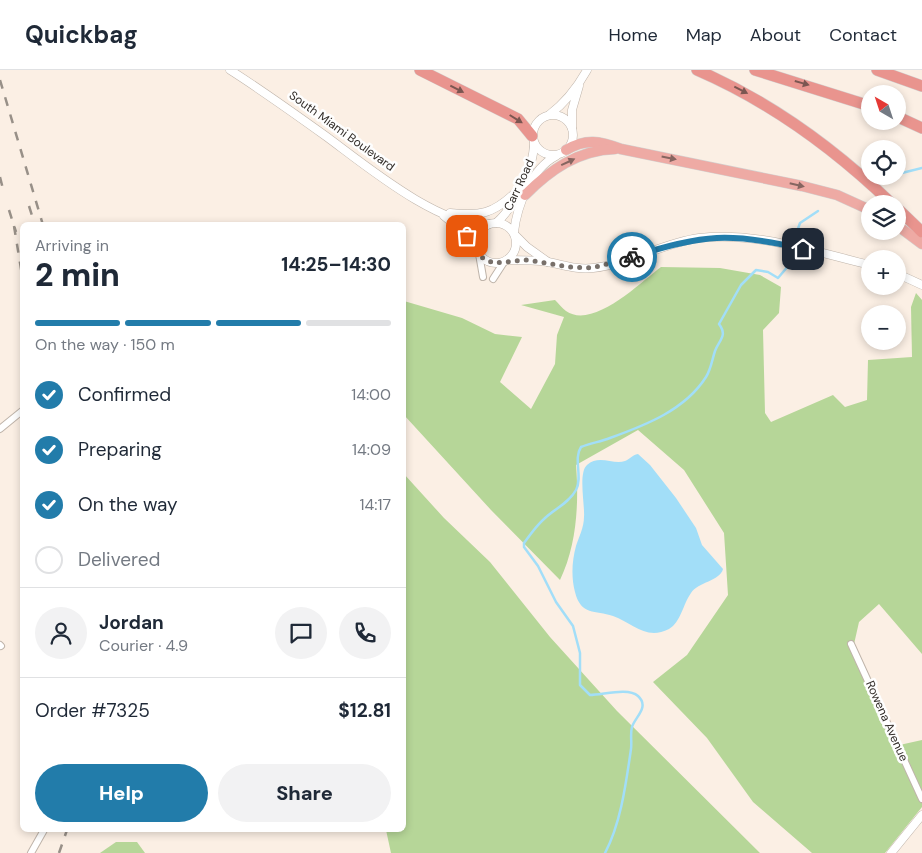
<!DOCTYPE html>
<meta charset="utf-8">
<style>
body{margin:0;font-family:"DM Sans",sans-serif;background:#f2f2f3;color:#1f2937;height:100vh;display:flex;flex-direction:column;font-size:19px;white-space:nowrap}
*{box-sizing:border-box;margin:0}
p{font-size:16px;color:#747a83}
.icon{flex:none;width:28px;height:28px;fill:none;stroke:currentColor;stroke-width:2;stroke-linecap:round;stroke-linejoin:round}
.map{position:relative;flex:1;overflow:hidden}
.side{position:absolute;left:20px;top:152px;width:386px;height:610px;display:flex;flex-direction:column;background:#fff;border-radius:8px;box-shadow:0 2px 8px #0003}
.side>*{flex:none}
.needle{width:32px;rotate:321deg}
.fabs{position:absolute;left:861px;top:15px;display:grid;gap:10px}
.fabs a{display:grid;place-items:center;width:45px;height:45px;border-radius:50%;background:#fff;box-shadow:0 2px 8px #0003;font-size:25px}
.pin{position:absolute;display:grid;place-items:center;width:42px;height:42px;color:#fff;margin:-21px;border-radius:10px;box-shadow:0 2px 8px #0006}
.courier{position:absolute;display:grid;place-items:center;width:50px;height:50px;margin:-25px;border:4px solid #227caa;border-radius:50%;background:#fff;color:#222;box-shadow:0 1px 6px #0007}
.headline em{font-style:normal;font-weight:800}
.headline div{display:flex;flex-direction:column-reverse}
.headline{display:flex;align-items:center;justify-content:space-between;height:85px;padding:0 15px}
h1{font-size:32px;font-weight:800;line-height:38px}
.bar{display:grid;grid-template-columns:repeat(4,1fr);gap:8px 5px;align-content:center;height:60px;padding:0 15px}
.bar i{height:6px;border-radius:4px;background:#e0e1e3}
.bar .active{background:#227caa}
.bar p{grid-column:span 4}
.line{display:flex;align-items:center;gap:12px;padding:0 15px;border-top:1px solid #e0e1e3}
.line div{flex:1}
.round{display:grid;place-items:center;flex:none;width:52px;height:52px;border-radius:26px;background:#f2f2f3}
ol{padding:0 15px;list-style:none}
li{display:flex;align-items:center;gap:15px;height:55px}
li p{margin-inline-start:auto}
li .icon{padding:5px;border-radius:50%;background:#227caa;color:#fff;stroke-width:4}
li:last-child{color:#747a83}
li i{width:28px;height:28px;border:2px solid #e0e1e3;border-radius:50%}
.action{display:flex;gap:10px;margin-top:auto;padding:10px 15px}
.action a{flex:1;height:58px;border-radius:30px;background:#227caa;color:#fff;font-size:20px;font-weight:800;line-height:58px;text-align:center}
.action a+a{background:#f2f2f3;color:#1f2937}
header{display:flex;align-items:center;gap:30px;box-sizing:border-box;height:70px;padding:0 25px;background:#fff;border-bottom:1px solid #e0e1e3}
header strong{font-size:24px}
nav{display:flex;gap:28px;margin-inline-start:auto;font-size:18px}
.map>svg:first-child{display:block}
.green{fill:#b6d698}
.water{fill:#a2def8}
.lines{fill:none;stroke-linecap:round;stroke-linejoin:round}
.stream{stroke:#a2def8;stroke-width:2.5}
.minor-casing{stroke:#bfb4aa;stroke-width:8}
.tertiary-casing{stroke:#bfb4aa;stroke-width:9}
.trunk-casing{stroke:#d2d1d0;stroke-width:11}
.motorway-casing{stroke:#d2d1d0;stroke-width:12}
.minor{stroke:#fff;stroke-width:6}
.tertiary{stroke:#fff;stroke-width:8}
.trunk{stroke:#eeaaa4;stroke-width:10}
.motorway{stroke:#e9948e;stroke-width:11}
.rail{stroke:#989088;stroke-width:2.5;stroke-dasharray:9 9;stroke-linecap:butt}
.oneway{fill:#7b5651}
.oneway2{fill:#866560}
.done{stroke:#78706a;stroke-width:5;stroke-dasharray:0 9}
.route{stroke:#227caa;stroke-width:6}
.labels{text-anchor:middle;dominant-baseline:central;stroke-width:5;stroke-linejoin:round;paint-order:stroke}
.street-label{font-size:12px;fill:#312c28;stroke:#fefefe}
</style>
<header>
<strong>Quickbag</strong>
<nav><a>Home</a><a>Map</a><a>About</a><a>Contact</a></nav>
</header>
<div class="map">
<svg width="922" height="783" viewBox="0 0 922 783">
<rect width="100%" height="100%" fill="#fbefe4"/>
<g class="green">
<path d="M661 197 720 198 760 205 781 217 779 243 763 260 765 343 771 352 833 325 845 337 867 330 868 290 912 287 911 237 916 223 922 230V584L879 534 859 552 852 583 895 676 922 670V737L885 783H812L753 732 707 668 653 612 687 585 728 525 724 463 684 400 638 360 576 395C579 432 577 475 560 510L491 440 404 345V231L462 248 495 264 522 267 500 312 531 339 555 294 557 265 564 247 521 235 555 230C558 233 562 238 566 241 593 260 641 212 661 197Z"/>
<polygon points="404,404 444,448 490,492 550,567 617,641 760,783 391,783 386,760 404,760"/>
<polygon points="116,772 137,772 145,783 100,783"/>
</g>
<path class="water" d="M638 384 650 395 676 428 696 458 702 475 723 499C720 511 698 512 691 523 683 534 681 552 669 559 646 571 633 553 613 546 595 540 581 546 575 522 571 507 572 491 576 476 579 467 584 457 584 447 585 435 578 403 587 395 599 384 613 395 625 391 630 389 632 385 638 384Z"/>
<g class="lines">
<g class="stream">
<polyline points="898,104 922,98"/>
<polyline points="795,167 800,153 818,141"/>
<path d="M605 783C621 753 626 713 631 679 632 672 630 664 632 657 635 647 650 637 638 626 628 617 603 625 590 625L580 615V583L573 556 556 532 538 496 524 477V473C530 465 536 456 544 449 554 439 569 433 576 420 583 407 573 389 581 377 590 373 600 372 610 368 646 355 685 340 706 307 711 299 712 290 715 281 719 270 728 266 719 254L741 215 756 200 768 202 778 208 789 195"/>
</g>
<defs>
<g id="minor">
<polyline points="479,184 483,207"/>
<polyline points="493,209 504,192"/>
<polyline points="0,359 22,341"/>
<polyline points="851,574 922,729"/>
<polyline points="0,575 1,576"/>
<polyline points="31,783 44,760"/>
</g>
<g id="tertiary">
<path d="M230 0C263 21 295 44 327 67 365 95 442 159 489 154"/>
<circle cx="553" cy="65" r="20"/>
<path d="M549 45C565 33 577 18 587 0"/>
<polyline points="572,58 572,40 579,16"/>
<path d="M450 143C481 146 493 144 516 122"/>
<polyline points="444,146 465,163 476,177"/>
<circle cx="496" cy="173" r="20"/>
<path d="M496 153C514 138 534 97 534 73"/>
<path d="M514 162C517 136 531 99 556 86"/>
<polyline points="515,165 527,177 548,192"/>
<path d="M507 190C521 190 535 190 548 192 564 195 577 200 593 198 630 194 662 173 699 168 756 161 815 182 870 195"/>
<polyline points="898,204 922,215"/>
<polyline points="891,783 922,745"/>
</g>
<g id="trunk">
<path d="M566 80C586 68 600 71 621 79L802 116 837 125 870 140"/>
<path d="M525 125C550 100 578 80 615 79"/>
<polyline points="898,156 922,174"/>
</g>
<g id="motorway">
<polyline points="420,0 518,49 532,66"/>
<path d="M697 0C771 32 834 78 892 134"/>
<polyline points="755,0 870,36"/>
<polyline points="877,0 922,16"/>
<polyline points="898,47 922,58"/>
<polyline points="898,139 922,162"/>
</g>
</defs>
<use href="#minor" class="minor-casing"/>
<use href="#tertiary" class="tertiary-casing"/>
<use href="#trunk" class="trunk-casing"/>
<use href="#motorway" class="motorway-casing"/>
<use href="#minor" class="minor"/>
<use href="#tertiary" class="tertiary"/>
<use href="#trunk" class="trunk"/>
<use href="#motorway" class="motorway"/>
<g class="rail">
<polyline points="0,10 43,155"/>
<polyline points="0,107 3,119"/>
<polyline points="29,136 35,155"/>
<polyline points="9,140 16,162"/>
<polyline points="14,156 22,205"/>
<polyline points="59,783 67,760"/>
</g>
</g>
<defs><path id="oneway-solid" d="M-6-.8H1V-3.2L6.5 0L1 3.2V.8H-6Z" transform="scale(1.25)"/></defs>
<g class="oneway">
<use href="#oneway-solid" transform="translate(802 13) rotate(16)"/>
<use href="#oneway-solid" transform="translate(457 19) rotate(27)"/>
<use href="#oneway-solid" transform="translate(741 20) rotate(27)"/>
<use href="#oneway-solid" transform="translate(516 49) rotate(32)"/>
</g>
<g class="oneway2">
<use href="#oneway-solid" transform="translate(669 88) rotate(11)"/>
<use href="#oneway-solid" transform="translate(568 92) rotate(-25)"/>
<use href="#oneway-solid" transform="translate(797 115) rotate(13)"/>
</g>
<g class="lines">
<polyline class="done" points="467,166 481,187 493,193 527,190 569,197 592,198 632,187"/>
<path class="route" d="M632 187C702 164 731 162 803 179"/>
</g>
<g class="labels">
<g class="street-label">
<text transform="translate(342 61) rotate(36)">South Miami Boulevard</text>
<text transform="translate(519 115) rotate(-65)">Carr Road</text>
<text transform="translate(887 651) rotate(66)">Rowena Avenue</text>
</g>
</g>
</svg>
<div class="fabs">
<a><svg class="needle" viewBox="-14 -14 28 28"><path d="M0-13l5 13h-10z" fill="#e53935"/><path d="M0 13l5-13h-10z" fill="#747a83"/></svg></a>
<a><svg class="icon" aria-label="locate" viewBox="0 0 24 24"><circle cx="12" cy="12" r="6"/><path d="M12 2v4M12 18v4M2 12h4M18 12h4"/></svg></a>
<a><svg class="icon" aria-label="layers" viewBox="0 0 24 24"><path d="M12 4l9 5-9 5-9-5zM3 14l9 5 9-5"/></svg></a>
<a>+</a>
<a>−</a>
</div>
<div class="pin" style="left:467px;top:166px;background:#ea580c"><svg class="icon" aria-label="bag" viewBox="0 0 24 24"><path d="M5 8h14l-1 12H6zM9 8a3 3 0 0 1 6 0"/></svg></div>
<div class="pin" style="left:803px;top:179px;background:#1f2937"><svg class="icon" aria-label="home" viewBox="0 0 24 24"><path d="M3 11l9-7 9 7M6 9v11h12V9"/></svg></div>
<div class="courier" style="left:632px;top:187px"><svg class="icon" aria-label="bike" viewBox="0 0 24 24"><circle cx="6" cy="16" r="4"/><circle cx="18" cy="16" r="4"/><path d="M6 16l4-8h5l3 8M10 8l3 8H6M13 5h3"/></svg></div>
<section class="side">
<div class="headline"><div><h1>2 min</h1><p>Arriving in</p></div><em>14:25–14:30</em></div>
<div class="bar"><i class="active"></i><i class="active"></i><i class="active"></i><i></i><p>On the way · 150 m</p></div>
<ol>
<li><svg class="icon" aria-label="check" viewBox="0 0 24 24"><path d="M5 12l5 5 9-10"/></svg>Confirmed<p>14:00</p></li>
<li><svg class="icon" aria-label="check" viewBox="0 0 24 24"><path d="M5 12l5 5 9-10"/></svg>Preparing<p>14:09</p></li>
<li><svg class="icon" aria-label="check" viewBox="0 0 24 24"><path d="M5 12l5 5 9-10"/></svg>On the way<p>14:17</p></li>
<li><i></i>Delivered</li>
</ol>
<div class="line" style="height:90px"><a class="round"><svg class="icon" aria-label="person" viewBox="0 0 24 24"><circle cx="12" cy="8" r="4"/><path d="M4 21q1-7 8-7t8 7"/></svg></a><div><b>Jordan</b><p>Courier · 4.9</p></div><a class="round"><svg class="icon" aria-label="chat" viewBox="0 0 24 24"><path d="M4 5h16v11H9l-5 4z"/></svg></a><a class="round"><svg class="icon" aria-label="phone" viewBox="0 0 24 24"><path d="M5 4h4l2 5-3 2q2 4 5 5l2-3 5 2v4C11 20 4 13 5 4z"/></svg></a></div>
<div class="line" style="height:65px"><div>Order #7325</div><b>$12.81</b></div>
<div class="action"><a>Help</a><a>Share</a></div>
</section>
</div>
